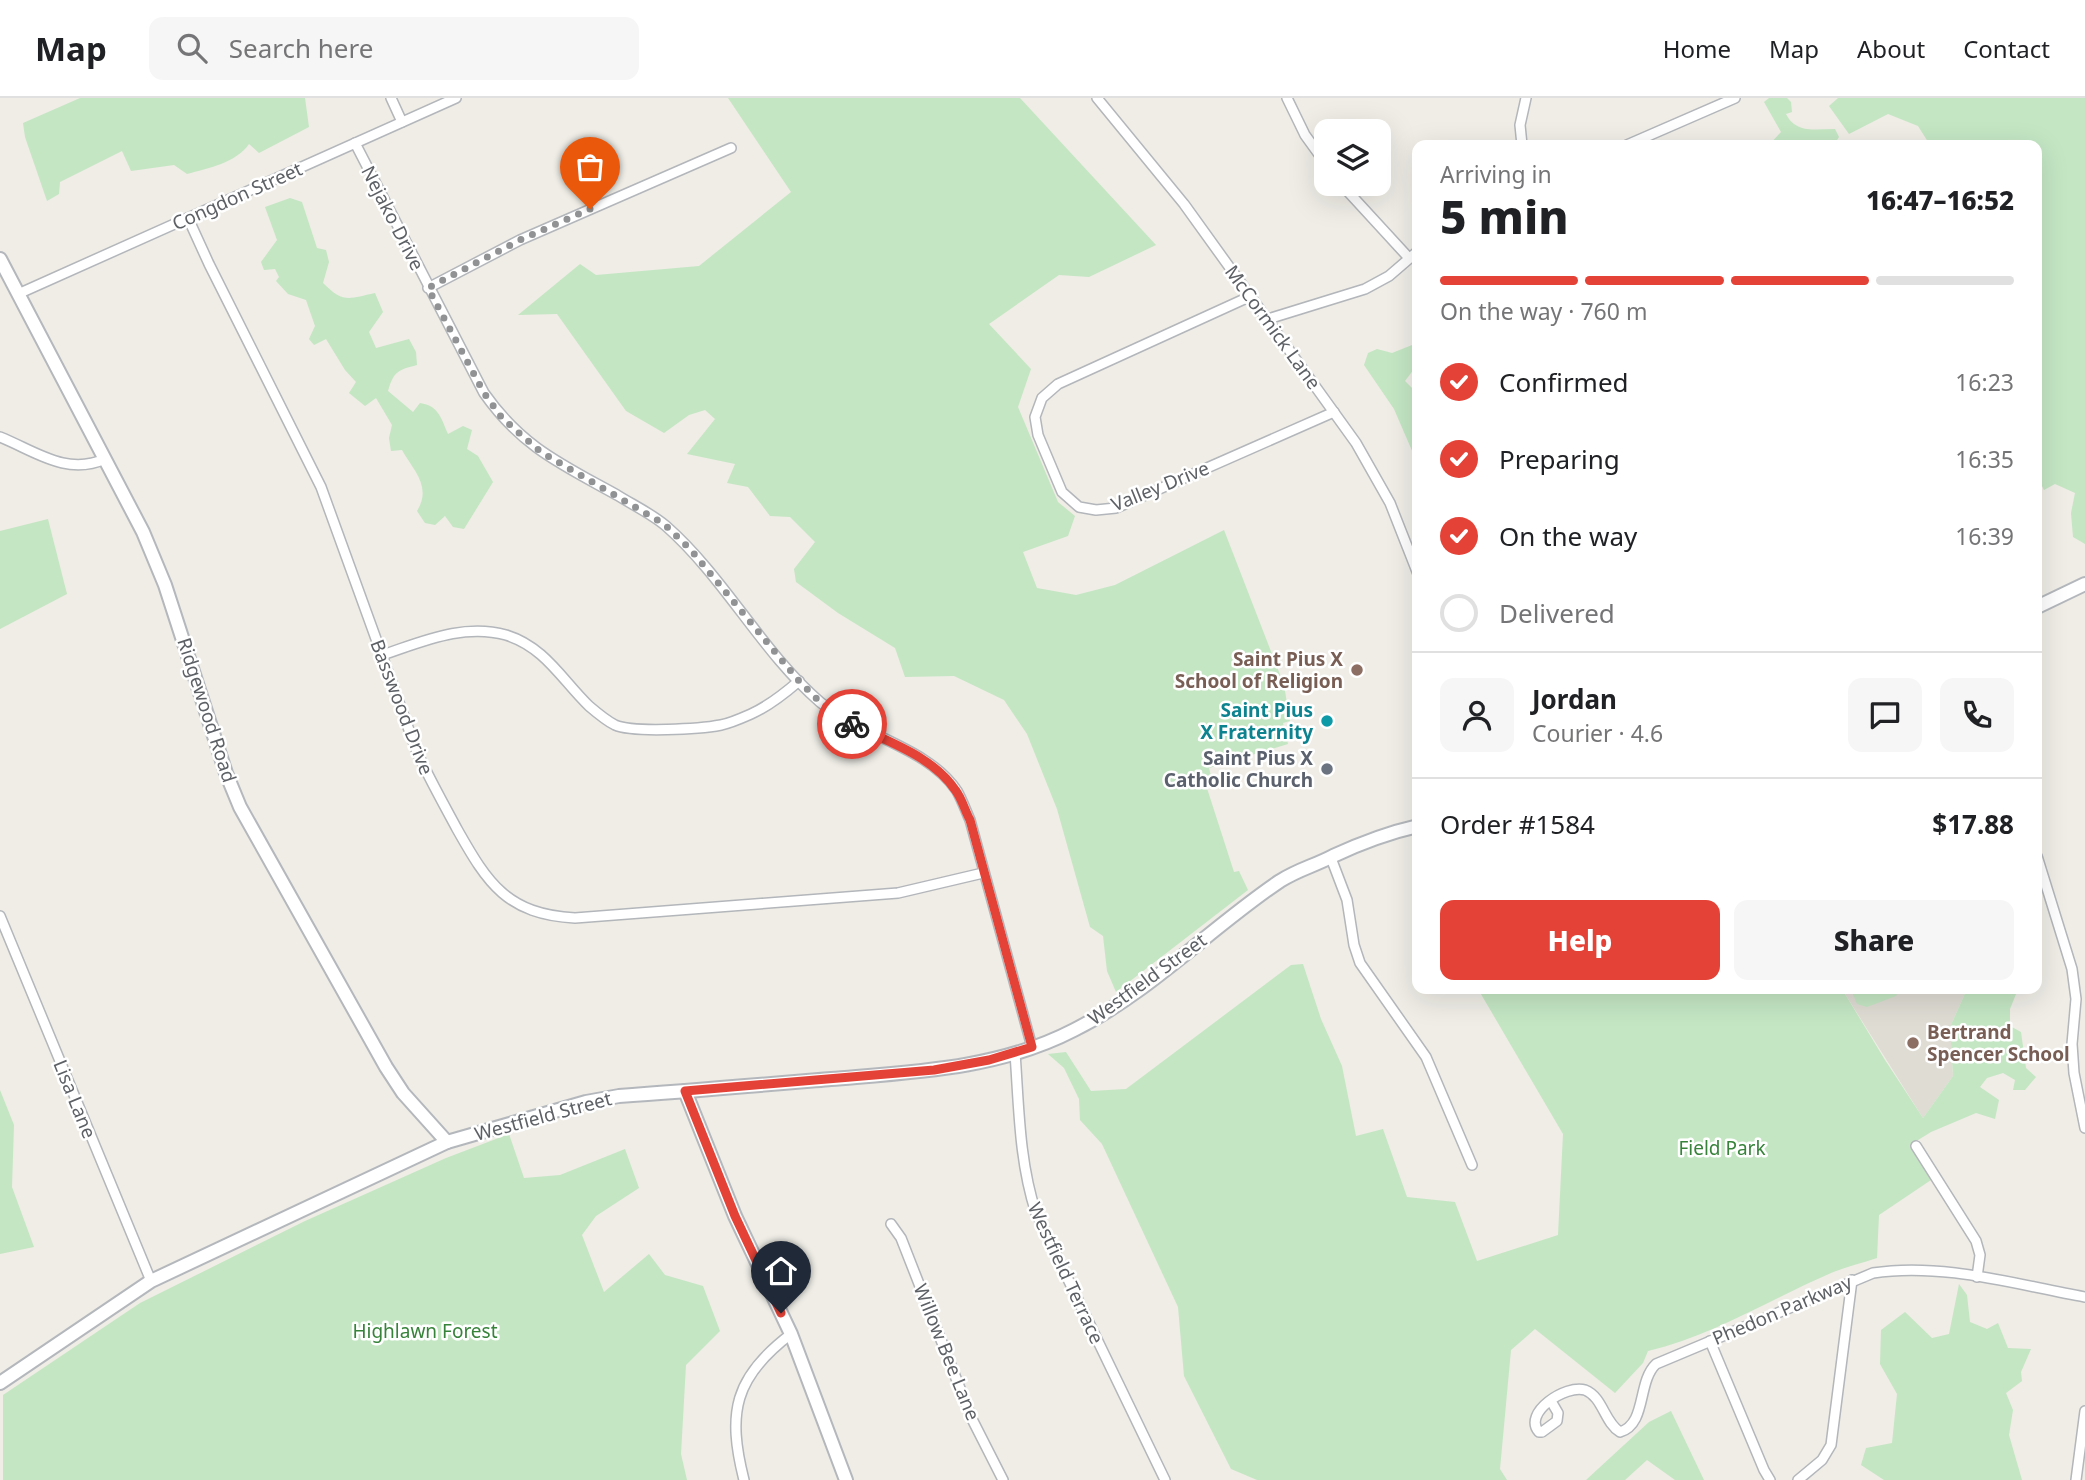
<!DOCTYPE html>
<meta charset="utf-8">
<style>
body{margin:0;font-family:"Noto Sans",sans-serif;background:#f6f6f6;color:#202124;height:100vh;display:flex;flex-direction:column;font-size:26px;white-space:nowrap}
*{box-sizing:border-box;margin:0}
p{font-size:23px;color:#757577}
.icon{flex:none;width:38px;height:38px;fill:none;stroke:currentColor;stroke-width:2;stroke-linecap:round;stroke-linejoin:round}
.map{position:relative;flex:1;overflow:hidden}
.sheet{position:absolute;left:1412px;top:42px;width:630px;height:854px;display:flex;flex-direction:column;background:#fff;border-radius:14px;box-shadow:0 7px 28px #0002}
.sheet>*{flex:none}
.fabs{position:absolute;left:1314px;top:21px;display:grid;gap:14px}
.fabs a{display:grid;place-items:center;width:77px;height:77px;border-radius:14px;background:#fff;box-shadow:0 7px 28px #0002;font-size:35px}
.pin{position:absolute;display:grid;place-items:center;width:60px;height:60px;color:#fff;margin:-72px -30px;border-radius:50% 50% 50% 0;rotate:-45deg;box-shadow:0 0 7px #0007}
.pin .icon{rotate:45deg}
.courier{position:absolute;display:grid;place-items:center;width:70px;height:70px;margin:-35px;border:5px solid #e44237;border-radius:50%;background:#fff;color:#222;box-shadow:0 2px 9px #0007}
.head em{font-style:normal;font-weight:800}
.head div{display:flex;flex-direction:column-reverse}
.head{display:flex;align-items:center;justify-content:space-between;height:119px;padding:0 28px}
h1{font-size:46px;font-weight:800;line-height:52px}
.bar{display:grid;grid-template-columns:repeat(4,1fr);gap:10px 7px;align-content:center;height:84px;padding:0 28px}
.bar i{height:9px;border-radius:5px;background:#e0e0e0}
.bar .active{background:#e44237}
.bar p{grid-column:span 4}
.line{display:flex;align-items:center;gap:18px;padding:0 28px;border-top:2px solid #e0e0e0}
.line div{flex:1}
.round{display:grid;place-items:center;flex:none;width:74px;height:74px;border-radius:14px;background:#f6f6f6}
ol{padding:0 28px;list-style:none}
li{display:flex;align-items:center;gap:21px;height:77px}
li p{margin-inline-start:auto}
li .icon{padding:7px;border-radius:50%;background:#e44237;color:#fff;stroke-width:4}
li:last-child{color:#757577}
li i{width:38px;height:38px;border:4px solid #e0e0e0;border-radius:50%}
.cta{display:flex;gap:14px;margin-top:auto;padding:14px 28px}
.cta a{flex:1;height:80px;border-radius:14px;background:#e44237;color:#fff;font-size:28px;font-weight:800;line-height:80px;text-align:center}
.cta a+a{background:#f6f6f6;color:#202124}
header{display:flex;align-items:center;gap:42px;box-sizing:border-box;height:98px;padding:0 35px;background:#fff;border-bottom:2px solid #e0e0e0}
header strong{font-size:33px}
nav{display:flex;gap:38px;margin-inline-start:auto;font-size:24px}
.search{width:490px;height:63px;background:#f6f6f6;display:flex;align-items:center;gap:18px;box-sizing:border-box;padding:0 24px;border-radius:14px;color:#757577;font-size:26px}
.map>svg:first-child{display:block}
.education{fill:#dfdcd4}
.green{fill:#c4e6c3}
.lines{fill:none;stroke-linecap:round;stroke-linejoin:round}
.street-casing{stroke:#b3b6ba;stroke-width:12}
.secondary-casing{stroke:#b4b8bd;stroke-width:16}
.street{stroke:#fff;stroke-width:9}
.secondary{stroke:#fff;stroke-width:12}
.done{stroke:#909293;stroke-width:7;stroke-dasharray:0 12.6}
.route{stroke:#e44237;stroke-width:9}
.education-dot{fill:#8d6e63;stroke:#fff;stroke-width:2.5}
.culture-dot{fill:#0f9aa8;stroke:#fff;stroke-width:2.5}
.worship-dot{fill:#6b7280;stroke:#fff;stroke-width:2.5}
.labels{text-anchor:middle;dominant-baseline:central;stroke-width:5;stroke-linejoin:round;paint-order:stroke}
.street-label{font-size:19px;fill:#5d6166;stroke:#fff}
.education-label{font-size:19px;font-weight:bold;fill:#785e54;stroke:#fff;text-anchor:end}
.culture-label{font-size:19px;font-weight:bold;fill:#0d838f;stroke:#fff;text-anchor:end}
.worship-label{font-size:19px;font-weight:bold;fill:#5b616d;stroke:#fff;text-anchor:end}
.park-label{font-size:19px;fill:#37833a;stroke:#fff}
</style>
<header>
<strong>Map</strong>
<div class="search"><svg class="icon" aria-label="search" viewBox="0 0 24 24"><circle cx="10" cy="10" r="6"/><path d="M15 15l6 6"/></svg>Search here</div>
<nav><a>Home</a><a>Map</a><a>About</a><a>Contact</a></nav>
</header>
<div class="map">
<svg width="2085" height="1382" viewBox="0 0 2085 1382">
<rect width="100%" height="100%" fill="#efede6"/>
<polygon class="education" points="1842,891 1967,891 1950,929 1953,978 1923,1020"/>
<g class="green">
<path d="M80 0H305L309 29 259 55 249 46C236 65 208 70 187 76L174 67 131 73 122 53 60 84 59 96 47 103 25 39 23 25Z"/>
<polygon points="728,0 1020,0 1156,147 1089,179 1059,177 989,226 1031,271 1018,309 1058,404 1075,418 1068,438 1023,454 1037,490 1076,497 1115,487 1224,432 1284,587 1290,623 1283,625 1288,646 1209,670 1211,678 1204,681 1234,774 1239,773 1248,792 1116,894 1107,873 1103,838 1090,829 1057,711 1027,636 1004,602 954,578 905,579 895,550 838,515 796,484 794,471 815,444 790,419 770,418 748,389 727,385 735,366 687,356 715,321 705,312 689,317 664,335 626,313 557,216 518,217 580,166 596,177 699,168 791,94"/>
<path d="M1769 0H1787L1791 4 1792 14 1786 16C1796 36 1816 31 1835 31L1839 39 1834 47H1769L1781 34 1764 4Z"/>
<polygon points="1838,0 2085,0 2085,446 2073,439 2071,415 2075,395 2055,386 2044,392 2037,378 2037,47 1930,47 1918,28 1888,16 1849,36 1829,8"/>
<path d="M290 100 302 104 317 150 326 152 329 164 323 185C343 205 348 201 375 195L383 214 369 234 376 250 409 241 416 254 417 267C398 272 394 273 388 293L413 314 420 305C439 308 441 320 448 336L463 328 472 332 467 351 478 358 493 384 464 431 453 429 445 418 435 427 425 425 417 413C432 389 414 373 402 352L391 353 389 340 392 327 376 300 365 308 349 295 356 284 345 272 326 241 314 247 309 241 315 228 306 202 288 196 276 183 279 179 275 171 264 172 261 164 277 142 265 109Z"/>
<polygon points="1417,245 1417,267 1405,283 1413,291 1415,306 1417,306 1417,353 1413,355 1394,311 1364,267 1368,255 1377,251 1392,255"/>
<polygon points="48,421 67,496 0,531 0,433"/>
<path d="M1303 866 1321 921 1342 968 1356 1038 1383 1031 1407 1099 1455 1104 1477 1163 1558 1137 1563 1036 1478 891H1842L1885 962 1923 1020 1953 978 1950 929 1967 891H2018L2010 911V928L2021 934 2026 970 2036 979 2025 992H2013L2015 982 2003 975 1987 980 1980 989 1999 1002 1995 1021 1976 1015 1931 1034 1910 1047 1931 1082 1879 1117 1877 1160C1862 1165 1845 1169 1831 1175 1771 1201 1712 1238 1648 1253L1643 1265 1615 1295 1535 1231 1511 1252 1500 1371 1507 1382H1257L1231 1371 1184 1278 1178 1209 1102 1046 1080 1022 1079 1001 1064 970 1048 956 1066 954 1091 993 1126 991 1291 867Z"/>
<polygon points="1851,891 1899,891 1896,898 1867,909 1857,906"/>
<polygon points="0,992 14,1027 12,1089 34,1149 0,1156"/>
<polygon points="509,1036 524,1080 560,1077 625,1051 639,1090 596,1118 582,1137 604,1194 649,1156 665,1177 703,1188 720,1233 686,1267 681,1356 687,1382 3,1382 3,1297 140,1205 305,1123 446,1060"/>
<polygon points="1959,1186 1967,1197 1970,1224 1987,1231 1998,1225 2008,1250 2031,1251 2021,1274 2022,1283 2006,1295 2013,1312 2009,1337 2022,1382 1884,1382 1861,1367 1866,1350 1892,1345 1897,1296 1880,1266 1881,1232 1905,1214 1932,1240 1949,1236"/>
<polygon points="1671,1313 1704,1382 1675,1382 1647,1362 1625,1382 1586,1382 1649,1324"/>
</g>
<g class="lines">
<defs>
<g id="street">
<polyline points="391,0 402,24"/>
<polyline points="1097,0 1184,106 1356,345 1390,405 1418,476"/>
<polyline points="1287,0 1305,37 1326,66"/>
<path d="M355 45 484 295C522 349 561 366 617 397 633 407 652 416 666 428 725 480 761 553 820 604 861 638 928 649 957 693 962 702 966 713 970 722L1032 949"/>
<polyline points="1522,47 1520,27 1526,0"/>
<polyline points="1627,47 1735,0"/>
<polyline points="1341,86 1409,160"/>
<path d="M188 120 209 166 321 389 417 654C429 680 443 705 457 731 488 786 507 816 575 820L898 795 983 775"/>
<polyline points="428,190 520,142 731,50"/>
<polyline points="18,196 456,0"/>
<polyline points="1251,198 1058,286 1042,300 1035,319 1038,337 1062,394 1079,409 1096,412 1116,410 1334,314"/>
<polyline points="1268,221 1365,191 1389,178 1418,153"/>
<path d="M0 339C35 353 66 378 105 361"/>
<path d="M382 557C422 544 463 525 506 537 545 549 562 582 589 608 596 614 607 623 615 627 633 635 700 631 721 627 731 625 742 620 751 616 769 608 784 596 799 583"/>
<polyline points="2037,758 2072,871 2076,901 2072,946 2074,975 2085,1030"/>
<polyline points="1331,760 1347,802 1354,847 1360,865 1426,959 1472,1067"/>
<polyline points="0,818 151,1183"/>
<path d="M1015 955C1019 1009 1019 1063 1036 1115L1165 1382"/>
<polyline points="1916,1048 1976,1143 1980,1157 1977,1179"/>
<polyline points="891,1126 901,1140 972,1321 1003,1382"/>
<polyline points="1710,1243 1764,1372 1770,1382"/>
<path d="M1551 1303 1558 1315 1557 1323 1542 1334H1539C1522 1315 1566 1286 1585 1292 1603 1299 1604 1324 1620 1334 1647 1326 1637 1284 1656 1266L1873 1175C1942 1164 2017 1187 2085 1199"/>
<path d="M744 1382C727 1315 734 1279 791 1236"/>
<polyline points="1798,1382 1822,1362 1831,1347 1852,1182"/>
<polyline points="2076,1382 2085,1313"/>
</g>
<g id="secondary">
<polyline points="0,161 143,434 165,487 226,675 240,709 386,969 403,995 447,1044"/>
<polyline points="2037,509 2085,486"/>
<polyline points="685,993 735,1118 791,1236 846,1382"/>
<path d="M0 1285 151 1183 447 1044 586 1004 619 998C690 993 760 987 831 981 914 974 999 971 1074 932 1150 894 1210 830 1280 783 1299 771 1314 768 1333 758 1361 745 1387 735 1418 728"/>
</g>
</defs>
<use href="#street" class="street-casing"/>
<use href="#secondary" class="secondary-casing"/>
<use href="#street" class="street"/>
<use href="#secondary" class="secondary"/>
</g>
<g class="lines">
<polyline class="done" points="590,111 520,142 428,190 484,295 502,320 541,354 664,426 691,452 799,583 820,604 852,626"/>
<path class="route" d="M781 1215 735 1118 685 993 934 972 989 962 1032 949 970 722C965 713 962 701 956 693 933 658 888 644 852 626"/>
</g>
<g class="education-dot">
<circle cx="1357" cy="572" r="7"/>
<circle cx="1913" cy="945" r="7"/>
</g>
<circle class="culture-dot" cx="1327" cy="623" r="7"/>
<circle class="worship-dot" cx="1327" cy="671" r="7"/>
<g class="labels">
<g class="street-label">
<text transform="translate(237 98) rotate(-24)">Congdon Street</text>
<text transform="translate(393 120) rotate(63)">Nejako Drive</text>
<text transform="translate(1273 229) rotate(54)">McCormick Lane</text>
<text transform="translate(1160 388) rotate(-22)">Valley Drive</text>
<text transform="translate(402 609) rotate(69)">Basswood Drive</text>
<text transform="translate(207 612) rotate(72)">Ridgewood Road</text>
<text transform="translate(1147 881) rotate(-36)">Westfield Street</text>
<text transform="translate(75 1001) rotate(68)">Lisa Lane</text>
<text transform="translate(543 1018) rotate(-15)">Westfield Street</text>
<text transform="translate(1066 1175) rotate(65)">Westfield Terrace</text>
<text transform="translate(1782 1212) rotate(-23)">Phedon Parkway</text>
<text transform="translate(947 1254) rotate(68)">Willow Bee Lane</text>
</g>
<g class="education-label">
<text x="1343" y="561">Saint Pius X<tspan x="1343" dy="22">School of Religion</tspan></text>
<text x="1927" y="934" text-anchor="start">Bertrand<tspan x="1927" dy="22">Spencer School</tspan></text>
</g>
<g class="culture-label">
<text x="1313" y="612">Saint Pius<tspan x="1313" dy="22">X Fraternity</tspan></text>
</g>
<g class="worship-label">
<text x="1313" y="660">Saint Pius X<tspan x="1313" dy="22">Catholic Church</tspan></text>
</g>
<g class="park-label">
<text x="1722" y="1050">Field Park</text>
<text x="425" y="1233">Highlawn Forest</text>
</g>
</g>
</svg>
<div class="fabs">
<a><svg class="icon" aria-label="layers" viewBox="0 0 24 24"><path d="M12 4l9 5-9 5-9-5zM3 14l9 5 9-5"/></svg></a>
</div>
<div class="pin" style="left:590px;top:111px;background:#ea580c"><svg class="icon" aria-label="bag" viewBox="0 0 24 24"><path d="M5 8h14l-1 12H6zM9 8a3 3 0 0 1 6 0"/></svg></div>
<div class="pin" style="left:781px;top:1215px;background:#1f2937"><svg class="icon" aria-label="home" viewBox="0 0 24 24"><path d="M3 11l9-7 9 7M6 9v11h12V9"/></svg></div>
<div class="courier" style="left:852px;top:626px"><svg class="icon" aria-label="bike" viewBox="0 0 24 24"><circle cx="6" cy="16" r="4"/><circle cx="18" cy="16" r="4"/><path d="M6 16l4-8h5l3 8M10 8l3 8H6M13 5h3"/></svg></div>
<section class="sheet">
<div class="head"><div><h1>5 min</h1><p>Arriving in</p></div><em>16:47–16:52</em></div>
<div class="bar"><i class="active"></i><i class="active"></i><i class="active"></i><i></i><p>On the way · 760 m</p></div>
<ol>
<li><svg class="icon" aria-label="check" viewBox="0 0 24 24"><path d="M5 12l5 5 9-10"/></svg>Confirmed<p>16:23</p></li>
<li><svg class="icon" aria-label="check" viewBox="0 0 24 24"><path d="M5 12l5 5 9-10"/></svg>Preparing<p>16:35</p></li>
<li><svg class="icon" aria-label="check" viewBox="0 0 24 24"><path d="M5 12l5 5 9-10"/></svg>On the way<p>16:39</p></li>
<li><i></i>Delivered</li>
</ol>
<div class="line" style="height:126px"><a class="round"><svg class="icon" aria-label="person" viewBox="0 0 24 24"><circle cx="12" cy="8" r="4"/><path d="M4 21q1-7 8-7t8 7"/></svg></a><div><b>Jordan</b><p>Courier · 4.6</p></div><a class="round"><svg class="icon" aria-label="chat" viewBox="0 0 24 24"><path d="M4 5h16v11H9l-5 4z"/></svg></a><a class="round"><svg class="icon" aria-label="phone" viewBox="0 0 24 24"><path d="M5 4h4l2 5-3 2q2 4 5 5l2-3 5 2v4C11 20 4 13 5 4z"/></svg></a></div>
<div class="line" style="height:91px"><div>Order #1584</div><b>$17.88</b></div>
<div class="cta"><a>Help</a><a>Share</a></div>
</section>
</div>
